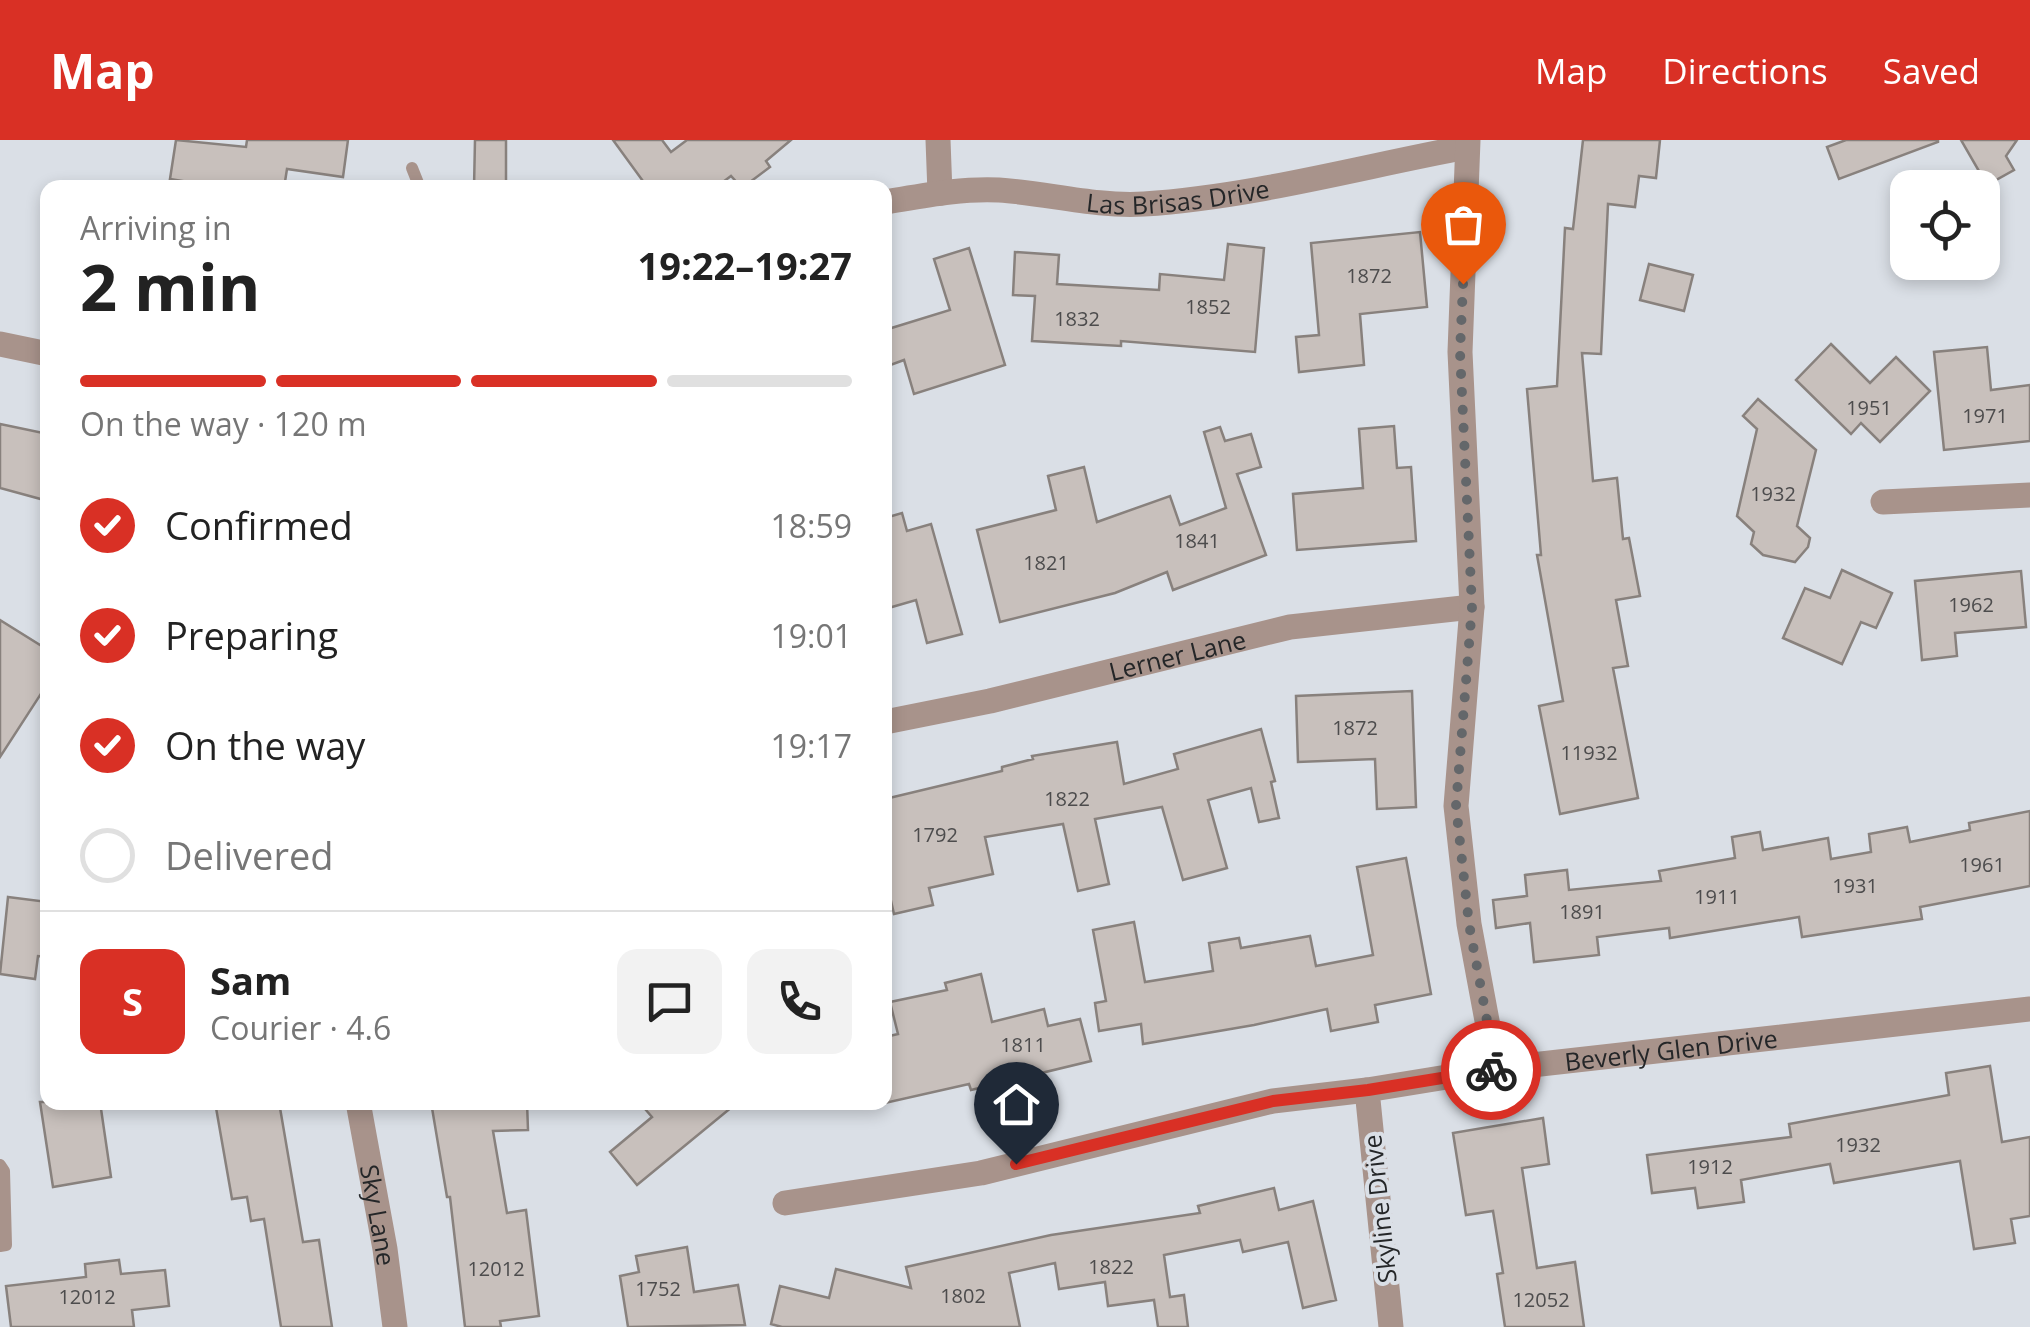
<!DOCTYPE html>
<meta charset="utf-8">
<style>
body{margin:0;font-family:"Open Sans",sans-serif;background:#f2f2f2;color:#222;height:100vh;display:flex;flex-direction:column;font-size:38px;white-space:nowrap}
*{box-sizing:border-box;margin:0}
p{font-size:32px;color:#767676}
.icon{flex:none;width:55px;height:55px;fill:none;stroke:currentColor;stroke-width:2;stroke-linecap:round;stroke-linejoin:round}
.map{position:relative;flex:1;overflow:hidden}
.sheet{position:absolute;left:40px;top:40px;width:852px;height:930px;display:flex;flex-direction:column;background:#fff;border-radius:20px;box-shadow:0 5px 15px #0003}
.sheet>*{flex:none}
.fabs{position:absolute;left:1890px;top:30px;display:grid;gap:20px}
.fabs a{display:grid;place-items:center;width:110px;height:110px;border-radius:20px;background:#fff;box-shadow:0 5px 15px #0003;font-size:50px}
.pin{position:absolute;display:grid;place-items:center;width:85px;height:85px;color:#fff;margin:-102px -42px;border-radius:50% 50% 50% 0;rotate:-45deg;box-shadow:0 0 10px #0007}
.pin .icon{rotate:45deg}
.courier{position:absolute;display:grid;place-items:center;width:100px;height:100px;margin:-50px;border:8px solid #d93025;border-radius:50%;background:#fff;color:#222;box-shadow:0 2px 12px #0007}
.overview em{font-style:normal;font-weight:700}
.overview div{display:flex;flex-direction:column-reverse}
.overview{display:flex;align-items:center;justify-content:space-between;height:170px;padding:0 40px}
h1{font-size:65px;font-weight:700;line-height:75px}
.bar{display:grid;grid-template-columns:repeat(4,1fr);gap:15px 10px;align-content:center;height:120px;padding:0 40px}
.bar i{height:12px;border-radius:8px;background:#e0e0e0}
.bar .current{background:#d93025}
.bar p{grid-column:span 4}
.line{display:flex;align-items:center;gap:25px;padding:0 40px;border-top:2px solid #e0e0e0}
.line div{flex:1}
.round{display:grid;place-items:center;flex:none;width:105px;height:105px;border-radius:20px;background:#f2f2f2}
ol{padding:0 40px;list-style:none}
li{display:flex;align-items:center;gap:30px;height:110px}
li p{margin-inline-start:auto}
li .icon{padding:10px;border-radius:50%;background:#d93025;color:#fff;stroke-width:4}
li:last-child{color:#767676}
li i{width:55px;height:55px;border:5px solid #e0e0e0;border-radius:50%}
header{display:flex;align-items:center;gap:60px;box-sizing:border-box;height:140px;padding:0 50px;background:#d93025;color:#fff}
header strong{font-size:48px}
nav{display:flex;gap:55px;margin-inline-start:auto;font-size:35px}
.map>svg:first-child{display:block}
.building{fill:#c8c0bc;stroke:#88817d;stroke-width:2.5}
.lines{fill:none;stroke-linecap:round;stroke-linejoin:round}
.service{stroke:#a8938b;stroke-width:12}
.minor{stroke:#a8938b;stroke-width:25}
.tertiary{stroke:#a8938b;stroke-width:25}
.done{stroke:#64676a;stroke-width:10;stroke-dasharray:0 18}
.route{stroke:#d93025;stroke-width:12}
.labels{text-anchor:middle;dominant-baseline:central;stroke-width:8;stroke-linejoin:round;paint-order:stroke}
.number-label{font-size:20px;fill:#4d4c4d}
.street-label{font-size:25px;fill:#242628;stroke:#dadfe6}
</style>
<header>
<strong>Map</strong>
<nav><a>Map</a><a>Directions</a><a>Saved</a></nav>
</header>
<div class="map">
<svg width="2030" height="1187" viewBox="0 0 2030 1187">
<rect width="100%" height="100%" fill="#dadfe6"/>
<g class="building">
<polygon points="176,0 246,7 247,0 348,0 343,37 287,29 284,48 225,48 170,39"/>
<polygon points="475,0 506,0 506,48 474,48"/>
<polygon points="613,0 662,0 671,12 687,0 791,0 766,21 770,27 742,48 731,36 715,48 648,48"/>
<polygon points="1583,0 1660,0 1656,38 1639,36 1635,67 1608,64 1601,214 1582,213 1593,341 1617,338 1623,399 1629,398 1640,456 1616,460 1628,526 1613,528 1638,658 1560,674 1539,566 1563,561 1537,415 1541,415 1527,249 1557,246 1565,88 1573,89"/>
<polygon points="1846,0 1938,0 1938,2 1839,39 1827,7"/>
<polygon points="1961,0 2017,0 2006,16 2014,30 1987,45"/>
<polygon points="1420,92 1427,167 1360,174 1364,225 1299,232 1296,197 1319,195 1311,103"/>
<polygon points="1228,104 1264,108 1255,212 1121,201 1121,206 1032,201 1035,156 1013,155 1015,112 1059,115 1057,144 1159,150 1160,134 1224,140"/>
<polygon points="969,108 1005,225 914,254 904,220 885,227 885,190 950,170 934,119"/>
<polygon points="1649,124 1693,135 1684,171 1640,160"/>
<polygon points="1831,204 1870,243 1896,217 1930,251 1880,302 1861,283 1851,294 1796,240"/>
<polygon points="1987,207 1991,250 2030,245 2030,301 1944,310 1934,212"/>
<polygon points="1758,259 1816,310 1797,386 1810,398 1808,407 1795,422 1763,415 1751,404 1754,392 1737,376 1757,289 1743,276"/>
<polygon points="0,284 48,294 48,361 0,348"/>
<polygon points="1394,286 1397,328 1411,327 1416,401 1297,410 1293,354 1363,348 1359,289"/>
<polygon points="1220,287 1225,301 1251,294 1261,327 1237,334 1266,415 1173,450 1167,432 1115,453 1000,482 977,390 1056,370 1048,336 1084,327 1097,382 1170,356 1180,385 1226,368 1204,292"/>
<polygon points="902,373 907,391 931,384 962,494 927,503 916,460 885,469 885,378"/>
<polygon points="1842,430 1892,453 1876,488 1861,482 1842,524 1783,498 1805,448 1830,458"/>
<polygon points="2021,431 2026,487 1955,493 1957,516 1922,520 1915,441"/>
<polygon points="0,480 48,510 48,543 0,617"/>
<polygon points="1412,551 1416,667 1377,669 1375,619 1298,622 1296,556"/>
<polygon points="1261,589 1275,641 1271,642 1279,678 1259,682 1251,648 1208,660 1227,728 1183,740 1162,667 1095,679 1109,744 1078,751 1063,684 985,697 993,734 929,748 933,765 894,774 885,735 885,659 1002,631 1002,627 1033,619 1032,616 1117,602 1124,644 1178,629 1174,614"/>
<polygon points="2030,671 2030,746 1920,767 1922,779 1802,797 1799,777 1670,798 1669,788 1597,797 1599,815 1534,822 1530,783 1496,788 1493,760 1527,756 1525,735 1567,730 1569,750 1661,741 1659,731 1735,718 1732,697 1760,692 1763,710 1828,698 1831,719 1871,712 1869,694 1907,687 1910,702 1970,690 1969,683"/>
<polygon points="1406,718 1431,854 1375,865 1378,882 1331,891 1327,869 1254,885 1143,904 1141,884 1099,891 1095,863 1106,861 1093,790 1134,782 1145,842 1213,831 1209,803 1239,798 1241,808 1310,796 1316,826 1373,815 1357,727"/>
<polygon points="8,757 48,762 48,817 38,816 35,839 0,834"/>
<polygon points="981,834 992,882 1044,869 1048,886 1080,879 1091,921 971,950 969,944 885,963 885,897 898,894 890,862 947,850 945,843"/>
<polygon points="1990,926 2002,1002 2030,997 2030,1076 2011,1079 2015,1103 1974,1109 1960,1021 1834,1043 1830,1024 1774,1034 1741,1040 1744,1062 1698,1068 1695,1048 1652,1053 1647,1015 1791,997 1789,984 1949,955 1946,933"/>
<polygon points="40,962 100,962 111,1037 53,1047"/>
<polygon points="215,962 279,962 303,1102 319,1100 332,1187 281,1187 264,1079 251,1081 247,1057 232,1059"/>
<polygon points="431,962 527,962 528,990 493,991 507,1073 526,1070 539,1176 500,1181 501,1187 465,1187 450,1057 447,1057"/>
<polygon points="639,962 738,962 637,1045 610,1012 652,977"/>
<polygon points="1543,978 1549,1024 1522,1028 1537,1128 1575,1122 1584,1187 1505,1187 1497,1134 1503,1133 1493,1071 1466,1075 1453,993"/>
<polygon points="1274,1048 1279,1070 1313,1061 1336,1160 1303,1168 1288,1102 1243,1112 1240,1100 1164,1115 1170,1157 1184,1155 1188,1187 1158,1187 1154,1160 1108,1166 1105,1142 1059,1149 1055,1123 1009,1133 1020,1187 782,1187 771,1184 780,1146 829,1158 836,1129 911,1148 906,1127 1051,1095 1200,1073 1198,1066"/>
<polygon points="687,1107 694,1152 738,1145 745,1185 628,1187 620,1136 639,1132 636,1116"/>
<polygon points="119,1120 121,1134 165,1130 169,1166 132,1170 134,1187 11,1187 6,1146 86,1137 85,1124"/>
</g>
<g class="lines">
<g class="service">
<polyline points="412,28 420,48"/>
<polyline points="0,1025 4,1031 6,1105 0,1106"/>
</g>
<g class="minor">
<polyline points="938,0 940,53"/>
<path id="s1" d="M885 62C922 56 961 48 999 50 1047 53 1095 67 1144 64 1252 57 1360 27 1467 7"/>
<polyline points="0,204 48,214"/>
<polyline points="1883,362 2030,355"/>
<path id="s2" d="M885 582 990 561 1290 487 1472 467"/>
<path id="s3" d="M358 962 385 1109 395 1187"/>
<polyline points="785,1063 981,1033 1273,961 1367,950"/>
</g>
<g class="tertiary">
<polyline points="1468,0 1460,212 1472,467 1456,666 1469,784 1496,929"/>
<path id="s4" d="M1391 1187 1367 950 1496 929 2030 869"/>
</g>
</g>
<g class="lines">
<polyline class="done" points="1463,144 1460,212 1472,467 1456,666 1469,784 1496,929 1491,930"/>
<polyline class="route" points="1016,1024 1273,961 1368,950 1491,930"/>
</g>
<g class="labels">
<g class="number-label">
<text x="1369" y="135">1872</text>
<text x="1208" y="166">1852</text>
<text x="1077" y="178">1832</text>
<text x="1869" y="267">1951</text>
<text x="1985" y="275">1971</text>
<text x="1773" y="353">1932</text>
<text x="1197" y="400">1841</text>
<text x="1046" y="422">1821</text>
<text x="1971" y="464">1962</text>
<text x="1355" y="587">1872</text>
<text x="1589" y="612">11932</text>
<text x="1067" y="658">1822</text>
<text x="935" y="694">1792</text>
<text x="1982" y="724">1961</text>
<text x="1855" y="745">1931</text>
<text x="1717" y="756">1911</text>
<text x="1582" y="771">1891</text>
<text x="1023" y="904">1811</text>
<text x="1858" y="1004">1932</text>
<text x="1710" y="1026">1912</text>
<text x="1111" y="1126">1822</text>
<text x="496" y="1128">12012</text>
<text x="658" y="1148">1752</text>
<text x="963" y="1155">1802</text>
<text x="87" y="1156">12012</text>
<text x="1541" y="1159">12052</text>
</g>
<g class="street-label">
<text stroke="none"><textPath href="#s1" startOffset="295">Las Brisas Drive</textPath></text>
<text stroke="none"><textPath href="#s2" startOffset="300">Lerner Lane</textPath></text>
<text stroke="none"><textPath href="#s4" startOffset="545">Beverly Glen Drive</textPath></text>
<text transform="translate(1379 1069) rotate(-96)">Skyline Drive</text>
<text stroke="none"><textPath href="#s3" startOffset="115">Sky Lane</textPath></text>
</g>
</g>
</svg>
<div class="fabs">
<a><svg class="icon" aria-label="locate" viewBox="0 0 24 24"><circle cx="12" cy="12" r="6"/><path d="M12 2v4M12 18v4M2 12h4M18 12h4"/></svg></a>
</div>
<div class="pin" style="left:1463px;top:144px;background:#ea580c"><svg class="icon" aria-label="bag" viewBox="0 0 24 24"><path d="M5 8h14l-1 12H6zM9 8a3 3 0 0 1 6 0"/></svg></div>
<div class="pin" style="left:1016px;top:1024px;background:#1f2937"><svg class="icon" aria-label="home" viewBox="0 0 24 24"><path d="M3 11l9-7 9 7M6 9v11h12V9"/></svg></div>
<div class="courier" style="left:1491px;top:930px"><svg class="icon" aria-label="bike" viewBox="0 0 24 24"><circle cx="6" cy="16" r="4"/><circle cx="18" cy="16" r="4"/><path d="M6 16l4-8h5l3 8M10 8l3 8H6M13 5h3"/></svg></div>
<section class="sheet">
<div class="overview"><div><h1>2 min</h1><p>Arriving in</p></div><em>19:22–19:27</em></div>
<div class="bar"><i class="current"></i><i class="current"></i><i class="current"></i><i></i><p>On the way · 120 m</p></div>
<ol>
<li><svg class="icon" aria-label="check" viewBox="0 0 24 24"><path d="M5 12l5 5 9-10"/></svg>Confirmed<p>18:59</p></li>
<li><svg class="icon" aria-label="check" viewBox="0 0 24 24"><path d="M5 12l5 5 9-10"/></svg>Preparing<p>19:01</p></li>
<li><svg class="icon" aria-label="check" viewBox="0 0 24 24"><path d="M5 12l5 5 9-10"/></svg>On the way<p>19:17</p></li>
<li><i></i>Delivered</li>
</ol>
<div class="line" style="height:180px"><b class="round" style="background:#d93025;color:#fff">S</b><div><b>Sam</b><p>Courier · 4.6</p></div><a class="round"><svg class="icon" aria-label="chat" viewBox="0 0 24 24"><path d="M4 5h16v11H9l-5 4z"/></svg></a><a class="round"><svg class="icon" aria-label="phone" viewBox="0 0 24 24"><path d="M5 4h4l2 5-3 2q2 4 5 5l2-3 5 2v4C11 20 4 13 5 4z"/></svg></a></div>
</section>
</div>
